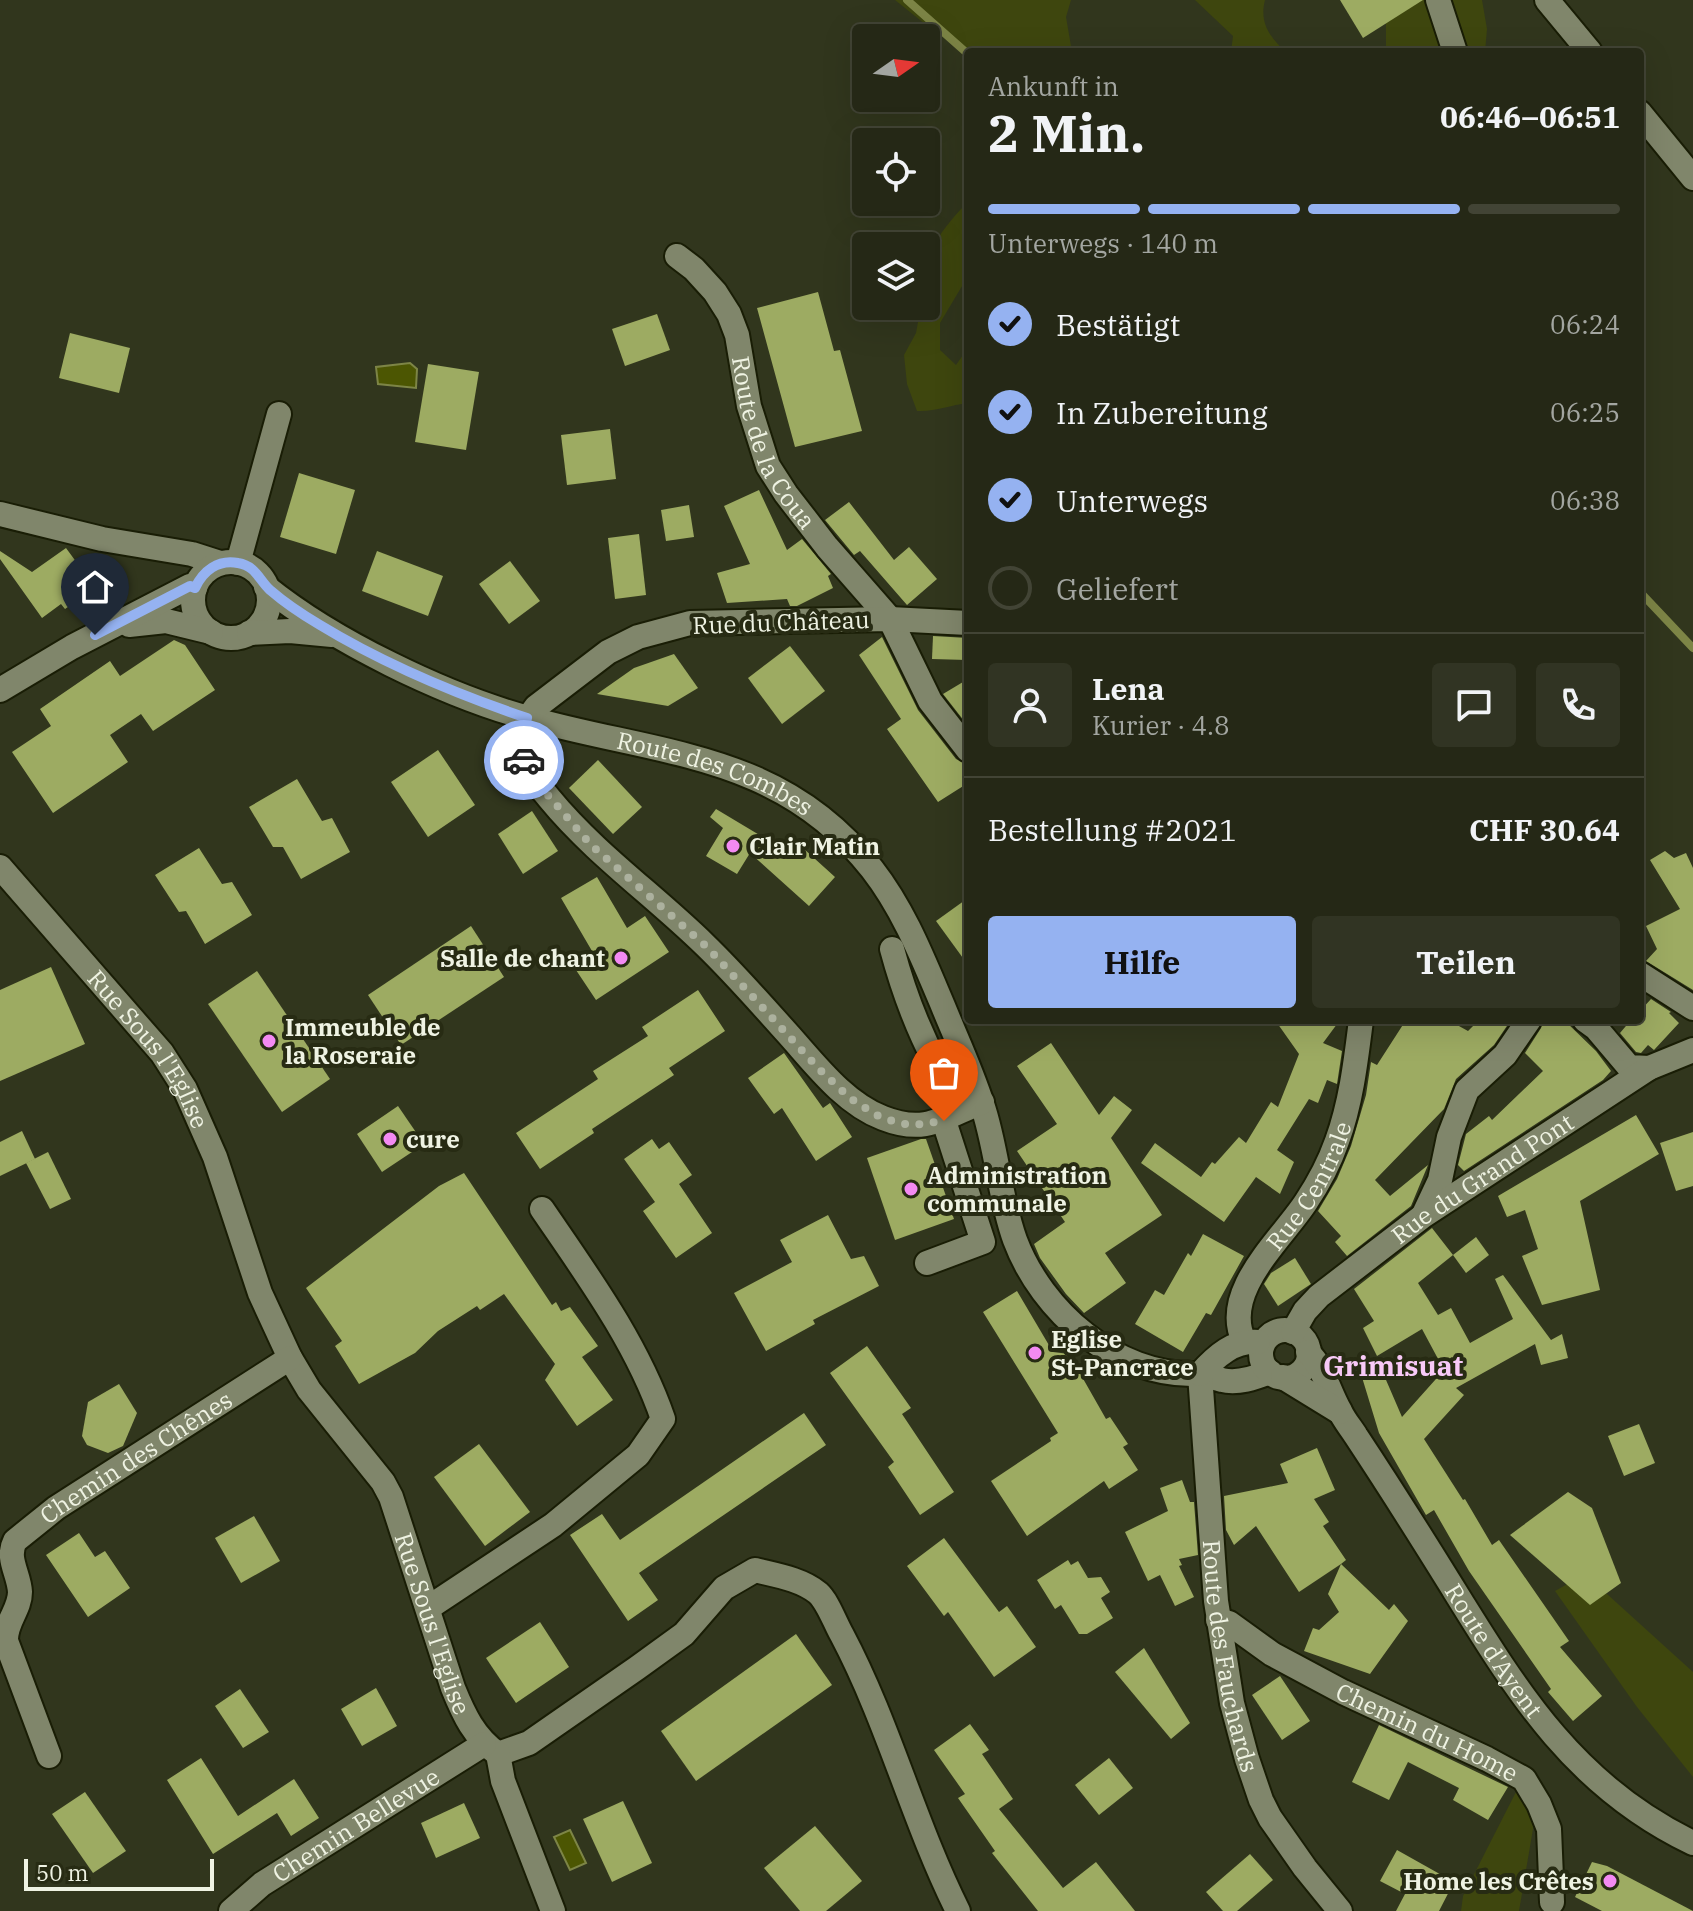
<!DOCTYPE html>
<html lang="de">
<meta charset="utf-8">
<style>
body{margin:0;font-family:"IBM Plex Serif",serif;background:#313423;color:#f1f3f6;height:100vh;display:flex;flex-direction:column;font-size:30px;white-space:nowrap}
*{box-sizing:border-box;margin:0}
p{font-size:26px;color:#a3a6a1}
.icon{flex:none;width:44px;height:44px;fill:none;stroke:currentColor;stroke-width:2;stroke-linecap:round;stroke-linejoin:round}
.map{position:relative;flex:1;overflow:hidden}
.sheet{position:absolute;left:964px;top:48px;width:680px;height:976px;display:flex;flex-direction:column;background:#252816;border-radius:8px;box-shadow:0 8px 32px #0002,0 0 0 2px #424435}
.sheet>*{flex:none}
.needle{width:52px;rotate:76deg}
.controls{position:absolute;left:852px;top:24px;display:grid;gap:16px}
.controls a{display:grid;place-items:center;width:88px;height:88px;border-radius:8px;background:#252816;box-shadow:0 8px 32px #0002,0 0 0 2px #424435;font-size:40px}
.scale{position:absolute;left:24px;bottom:20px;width:190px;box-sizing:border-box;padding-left:8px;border:4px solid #eff3e3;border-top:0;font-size:22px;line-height:28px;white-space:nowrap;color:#eff3e3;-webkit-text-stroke:6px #272b13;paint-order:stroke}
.pin{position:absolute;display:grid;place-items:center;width:68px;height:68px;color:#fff;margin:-82px -34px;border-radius:50% 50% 50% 0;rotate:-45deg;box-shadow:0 0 8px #0007}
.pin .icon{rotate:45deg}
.courier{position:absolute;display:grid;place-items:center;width:80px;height:80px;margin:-40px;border:6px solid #95b2f1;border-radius:50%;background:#fff;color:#222;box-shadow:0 2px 10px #0007}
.overview em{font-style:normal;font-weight:700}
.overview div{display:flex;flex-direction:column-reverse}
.overview{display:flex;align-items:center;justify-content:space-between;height:136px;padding:0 24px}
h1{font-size:52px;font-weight:700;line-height:60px}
.bar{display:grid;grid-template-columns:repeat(4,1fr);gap:12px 8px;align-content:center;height:96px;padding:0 24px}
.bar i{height:10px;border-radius:6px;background:#424435}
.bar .active{background:#95b2f1}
.bar p{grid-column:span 4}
.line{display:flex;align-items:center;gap:20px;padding:0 24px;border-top:2px solid #424435}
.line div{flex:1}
.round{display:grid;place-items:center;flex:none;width:84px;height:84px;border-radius:8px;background:#313423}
ol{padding:0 24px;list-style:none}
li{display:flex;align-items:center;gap:24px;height:88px}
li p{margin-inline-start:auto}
li .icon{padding:8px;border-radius:50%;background:#95b2f1;color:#111;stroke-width:4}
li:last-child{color:#a3a6a1}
li i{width:44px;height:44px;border:4px solid #424435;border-radius:50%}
.cta{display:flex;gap:16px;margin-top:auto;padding:16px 24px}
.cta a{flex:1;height:92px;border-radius:8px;background:#95b2f1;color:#111;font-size:32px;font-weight:700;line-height:92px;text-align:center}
.cta a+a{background:#313423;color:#f1f3f6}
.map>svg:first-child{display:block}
.green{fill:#3e460e}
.water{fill:#4c5602;stroke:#7d8546;stroke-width:2}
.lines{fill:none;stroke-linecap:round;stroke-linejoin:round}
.stream{stroke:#7d8546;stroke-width:8}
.building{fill:#9dab62}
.minor-casing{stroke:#191d05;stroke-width:28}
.minor{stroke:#80866b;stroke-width:24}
.done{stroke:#acb19e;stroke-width:8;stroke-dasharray:0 14.4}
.route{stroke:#95b2f1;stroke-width:10}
.poi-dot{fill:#f38af2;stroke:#272b13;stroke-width:3}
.labels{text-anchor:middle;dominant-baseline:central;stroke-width:8;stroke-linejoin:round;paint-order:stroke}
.street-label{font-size:24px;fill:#eff3e3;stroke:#272b13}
.poi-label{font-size:24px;font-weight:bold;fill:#eff3e3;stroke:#272b13;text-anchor:start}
.quarter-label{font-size:28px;font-weight:bold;fill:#f8c9f7;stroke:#272b13}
</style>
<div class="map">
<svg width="1693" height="1911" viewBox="0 0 1693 1911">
<rect width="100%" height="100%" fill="#31361d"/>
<g class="green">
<polygon points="895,0 1071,0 1066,17 1072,52 972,52 951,37 925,24"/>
<path d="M1195 0H1265C1259 23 1270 37 1286 52H1231L1233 36Z"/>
<polygon points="1392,0 1482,0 1487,29 1485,52 1386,52 1386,23"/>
<path d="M963 207 968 210V276L940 323V350L956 365 968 348V403C950 405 935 412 917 411L907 384 904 355 916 333 921 306H926C926 259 929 243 963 207Z"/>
<polygon points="1571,1582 1607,1594 1693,1672 1693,1777 1637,1707 1555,1591"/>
<polygon points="1517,1790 1534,1823 1519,1911 1461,1911 1463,1896"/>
</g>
<g class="water">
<polygon points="410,363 417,369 416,388 378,384 376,367"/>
<polygon points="570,1830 586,1863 570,1870 554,1837"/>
</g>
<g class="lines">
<g class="stream">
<polyline points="907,0 968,54"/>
<polyline points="1640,592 1693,648"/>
</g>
</g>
<g class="building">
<polygon points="1340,0 1423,0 1363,38"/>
<polygon points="818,292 834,351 840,350 862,431 795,447 757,308"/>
<polygon points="657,314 670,350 625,366 612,329"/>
<polygon points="70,333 130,348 119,393 59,378"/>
<polygon points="428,364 479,372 466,450 415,442"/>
<polygon points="610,429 616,479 567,485 561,435"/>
<polygon points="299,473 355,490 336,554 280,537"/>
<polygon points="759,490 787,550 802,539 831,574 828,576 833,588 797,606 790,606 787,599 727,603 717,573 750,564 724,506"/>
<polygon points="849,502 894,560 909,547 937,579 907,605 860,551 854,555 825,520"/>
<polygon points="689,505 694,537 666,541 661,510"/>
<polygon points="639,534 646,595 615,599 608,538"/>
<polygon points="66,548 99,593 82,605 78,600 65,609 61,604 42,618 0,559 0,551 32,572"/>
<polygon points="377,551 443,576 428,616 362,591"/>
<polygon points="510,561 540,601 509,624 479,584"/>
<polygon points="933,636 968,638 967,660 932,659"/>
<polygon points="882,637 918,710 956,759 968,765 968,783 938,802 887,729 901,719 859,655"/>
<polygon points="174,640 185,645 215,690 153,731 141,714 110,735 128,762 53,813 12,752 51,726 40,709 110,661 120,676"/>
<polygon points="790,646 825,691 782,724 748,678"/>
<polygon points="674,654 698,688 668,706 597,694 634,668"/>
<polygon points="968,679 968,726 943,694"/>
<polygon points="438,750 475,805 428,837 391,782"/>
<polygon points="598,760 642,807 613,834 569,788"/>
<polygon points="297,779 322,821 332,818 350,852 301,879 283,847 273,847 249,807"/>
<polygon points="716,809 783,849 793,839 835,877 809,906 750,853 737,874 706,856 723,828 710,817"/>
<polygon points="532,811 558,851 523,874 498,834"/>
<polygon points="199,848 222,884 232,882 252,915 205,944 186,911 179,912 155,875"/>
<polygon points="1665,851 1674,858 1686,853 1693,868 1693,990 1646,961 1657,949 1646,926 1680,909 1650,860"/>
<polygon points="597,877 627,928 645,916 669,952 596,1000 572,964 592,951 561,898"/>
<polygon points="968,898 968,965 936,921"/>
<polygon points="471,926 504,977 401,1045 368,995"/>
<polygon points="51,967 85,1044 0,1081 0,990"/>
<polygon points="257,971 330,1079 282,1112 208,1004"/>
<polygon points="698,990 725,1031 669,1068 674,1075 592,1129 594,1133 540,1169 516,1133 598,1079 593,1071 648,1036 642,1027"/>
<polygon points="1651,999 1671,1012 1669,1013 1679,1023 1654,1050 1648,1045 1641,1053 1636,1052 1620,1033 1631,1020 1640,1020 1640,1011"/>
<polygon points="1275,1020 1340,1020 1323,1043 1342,1051 1337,1084 1327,1080 1318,1103 1309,1099 1277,1150 1294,1162 1280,1194 1256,1177 1224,1222 1141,1163 1155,1143 1201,1177 1212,1162 1215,1164 1239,1137 1246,1143 1271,1102 1278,1107 1299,1054"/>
<polygon points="1406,1020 1448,1020 1468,1031 1479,1020 1511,1020 1494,1045 1456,1079 1444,1109 1375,1180 1390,1196 1428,1165 1411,1206 1347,1256 1335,1242 1341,1236 1318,1211 1337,1179 1351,1146 1366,1095 1371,1062 1377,1065"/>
<polygon points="1544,1020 1564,1020 1596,1051 1611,1071 1603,1080 1464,1171 1458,1165 1466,1134 1489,1116 1492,1120 1543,1071 1525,1053 1541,1028"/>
<polygon points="1051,1043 1099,1115 1114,1096 1132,1110 1111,1138 1162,1215 1105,1253 1126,1283 1084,1313 1066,1294 1040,1258 1034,1244 1065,1222 1017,1151 1057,1124 1017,1066"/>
<polygon points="784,1053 823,1108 830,1103 852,1137 816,1161 782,1108 774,1114 748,1078"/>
<polygon points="398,1106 424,1144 382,1172 357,1134"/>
<polygon points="1636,1115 1659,1154 1580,1201 1600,1290 1542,1305 1522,1256 1538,1249 1525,1210 1507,1217 1498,1196"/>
<polygon points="22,1131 35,1159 0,1176 0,1142"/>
<polygon points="1693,1132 1693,1186 1676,1191 1660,1143"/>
<polygon points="652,1139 659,1149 669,1142 692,1175 679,1184 712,1233 676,1258 643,1211 655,1202 624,1159"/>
<polygon points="921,1139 926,1139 954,1219 895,1240 867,1158"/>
<polygon points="48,1152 71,1199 50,1209 26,1163"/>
<polygon points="464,1173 552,1305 556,1302 561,1311 570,1307 598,1346 582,1357 613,1400 577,1426 545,1380 555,1364 504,1294 480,1310 477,1306 438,1331 415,1353 359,1384 335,1346 342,1341 306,1288 439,1186"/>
<polygon points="828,1215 851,1259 864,1256 879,1286 813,1320 815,1324 766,1351 734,1293 792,1262 780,1240"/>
<polygon points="1432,1228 1453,1255 1418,1283 1438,1315 1451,1308 1470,1343 1513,1319 1495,1279 1503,1275 1551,1340 1562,1334 1568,1358 1541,1365 1535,1344 1456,1388 1464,1395 1424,1439 1463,1500 1465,1499 1492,1545 1499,1540 1569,1641 1560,1647 1602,1696 1573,1721 1548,1692 1551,1689 1469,1571 1434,1510 1426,1515 1379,1433 1361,1374 1380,1366 1402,1417 1444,1370 1422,1329 1377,1356 1363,1328 1374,1321 1354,1289"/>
<polygon points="1203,1234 1244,1256 1211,1315 1206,1313 1183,1352 1135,1324 1155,1290 1164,1295 1188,1253 1191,1256"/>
<polygon points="1476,1237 1489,1255 1466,1273 1453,1255"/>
<polygon points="1295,1258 1311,1284 1278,1306 1264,1284 1271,1273"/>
<polygon points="1017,1291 1053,1352 1069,1354 1106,1419 1110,1417 1128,1444 1123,1447 1138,1470 1109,1489 1104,1481 1027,1536 991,1481 1051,1441 1050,1438 1058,1433 983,1312"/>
<polygon points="867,1346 911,1408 902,1414 954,1492 920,1515 888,1467 894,1462 830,1373"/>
<polygon points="119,1384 137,1413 123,1446 108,1453 87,1445 82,1436 88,1402"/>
<polygon points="804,1413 826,1445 639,1573 658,1600 628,1621 570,1535 602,1514 620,1540"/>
<polygon points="1639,1424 1655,1463 1624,1476 1608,1436"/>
<polygon points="479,1444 530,1512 485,1546 434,1477"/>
<polygon points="1317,1448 1335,1490 1314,1499 1329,1522 1323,1526 1346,1560 1341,1564 1389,1610 1394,1604 1408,1621 1370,1674 1304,1651 1313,1628 1319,1630 1339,1612 1328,1594 1341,1564 1299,1592 1256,1526 1234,1545 1226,1530 1224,1496 1288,1483 1280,1464"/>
<polygon points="1182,1480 1190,1502 1194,1502 1198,1555 1179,1559 1182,1565 1179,1566 1194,1597 1175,1606 1160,1575 1148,1581 1125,1532 1168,1511 1160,1488"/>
<polygon points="1568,1492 1592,1508 1621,1583 1590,1605 1510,1535"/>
<polygon points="254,1516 280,1561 241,1583 215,1538"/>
<polygon points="79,1533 95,1557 105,1551 130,1588 88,1617 46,1555"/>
<polygon points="944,1538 999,1612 1007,1606 1036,1647 994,1677 948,1612 944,1616 907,1566"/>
<polygon points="1068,1560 1071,1565 1078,1561 1088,1578 1101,1577 1110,1592 1101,1598 1113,1618 1087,1634 1079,1634 1061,1605 1055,1609 1037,1580"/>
<polygon points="540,1622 569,1667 516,1703 486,1658"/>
<polygon points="796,1634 832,1685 696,1781 661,1731"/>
<polygon points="1144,1648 1190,1723 1171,1739 1115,1672"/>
<polygon points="1280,1676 1310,1721 1282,1740 1252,1695"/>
<polygon points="376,1688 397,1726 362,1746 341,1709"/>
<polygon points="240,1689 269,1732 243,1748 215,1706"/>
<polygon points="970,1724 989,1750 982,1754 1013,1799 999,1809 1063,1888 1096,1862 1135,1911 1038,1911 992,1853 995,1851 958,1798 965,1794 934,1750"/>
<polygon points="1379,1725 1508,1787 1488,1820 1453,1800 1459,1788 1408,1762 1389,1800 1352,1782"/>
<polygon points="201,1758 238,1816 294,1779 319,1818 291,1836 277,1813 213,1854 167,1780"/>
<polygon points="1109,1758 1133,1788 1099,1815 1075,1785"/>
<polygon points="85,1792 126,1851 93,1873 52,1814"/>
<polygon points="623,1801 652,1863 612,1882 583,1819"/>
<polygon points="464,1803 480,1838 436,1858 421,1823"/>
<polygon points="815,1826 862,1881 826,1911 800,1911 764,1868"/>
<polygon points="1397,1850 1454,1882 1439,1911 1396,1911 1405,1894 1380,1881"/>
<polygon points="1250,1854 1273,1880 1237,1911 1223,1911 1206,1892"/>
<polygon points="1592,1862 1607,1866 1693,1911 1602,1911 1575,1897"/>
</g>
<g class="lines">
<defs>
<g id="minor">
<polyline points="1438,0 1455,52"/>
<polyline points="1547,0 1590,52"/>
<polyline points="1640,113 1693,178"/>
<path id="s1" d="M677 256 694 269 715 292 729 314 737 335 749 406 768 466 786 494 827 547 890 619 930 701 968 750"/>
<polyline points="0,514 102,539 192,554 220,563"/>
<circle cx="231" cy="600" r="38"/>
<polyline points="238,563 279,414"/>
<path id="s2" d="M266 587C333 641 444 695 528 718 658 755 781 752 872 869 904 910 923 959 943 1006 956 1038 971 1070 982 1104 997 1148 999 1196 1015 1240 1042 1312 1116 1376 1195 1374 1204 1374 1213 1378 1222 1380 1237 1384 1255 1378 1270 1372"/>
<path d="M968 623 890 619 690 623 638 637 608 652 536 707C523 723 516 744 525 764 530 777 541 788 549 798 595 854 654 895 705 945 734 973 761 1004 788 1034 815 1064 844 1103 883 1118 926 1135 944 1117 982 1102"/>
<polyline points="129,625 166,621 211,632"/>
<polyline points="249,633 290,631 332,635"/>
<polyline points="0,690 72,647 190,586 195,588"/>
<path id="s3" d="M0 867 162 1053 185 1089 215 1157 260 1293 290 1358 309 1390 383 1482 391 1497 453 1688C464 1715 474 1737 498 1754L529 1743 637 1668 684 1634 724 1588 755 1570C775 1575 801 1579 818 1593 828 1602 835 1623 842 1635 889 1724 913 1821 958 1911"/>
<path d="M892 949C907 1005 930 1061 964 1109"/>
<polyline points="1640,974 1693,1008"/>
<polyline points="1585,1020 1596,1028 1629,1067 1649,1068"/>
<polyline points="1424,1214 1440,1180 1449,1137 1467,1090 1505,1055 1529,1020"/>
<polyline points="927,1263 983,1242 944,1121"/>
<circle cx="1285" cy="1354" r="24"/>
<path id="s4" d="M1293 1332 1305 1311 1319 1296 1423 1216 1504 1163 1649 1068 1693 1050"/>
<path id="s5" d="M1244 1341C1220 1292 1282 1239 1306 1202 1318 1184 1330 1161 1337 1141 1351 1103 1356 1060 1361 1020"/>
<path id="s6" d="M1308 1352C1325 1370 1328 1390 1340 1411 1344 1420 1351 1428 1356 1436 1389 1486 1420 1535 1451 1585 1518 1693 1574 1786 1693 1843"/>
<path id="s7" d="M1200 1374 1216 1601 1232 1703 1247 1759 1261 1800 1270 1818 1305 1868 1340 1911"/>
<path d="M1200 1374C1216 1356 1234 1340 1258 1342"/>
<polyline points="1283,1377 1340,1412"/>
<path d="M428 1608 553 1525 638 1455 663 1419C637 1343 587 1275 542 1209"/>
<path id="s8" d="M1218 1620 1229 1623 1272 1654 1343 1692 1487 1759 1524 1779 1539 1804 1549 1829 1552 1902"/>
<polyline points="498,1754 503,1781 553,1911"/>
<path id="s9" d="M49 1756 6 1641C5 1622 20 1610 20 1592 19 1573 6 1559 15 1541L56 1508 290 1358"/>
<path id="s10" d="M231 1911 262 1884 484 1744"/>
</g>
</defs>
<use href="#minor" class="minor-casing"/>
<use href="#minor" class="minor"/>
</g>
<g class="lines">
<polyline class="done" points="524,760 534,779 591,845 707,947 820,1070 850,1098 876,1115 898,1123 913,1125 944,1121"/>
<path class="route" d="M95 635 190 586 195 588C203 571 218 559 238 563 256 566 259 580 270 590 285 603 303 615 320 625 384 664 456 694 527 718L521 741 524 760"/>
</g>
<g class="poi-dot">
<circle cx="733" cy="846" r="8"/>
<circle cx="621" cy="958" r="8"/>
<circle cx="269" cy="1041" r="8"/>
<circle cx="390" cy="1139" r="8"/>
<circle cx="911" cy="1189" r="8"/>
<circle cx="1035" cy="1353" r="8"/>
<circle cx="1610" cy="1881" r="8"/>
</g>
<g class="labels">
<g class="street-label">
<text stroke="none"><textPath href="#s1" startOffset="216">Route de la Coua</textPath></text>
<text transform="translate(781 622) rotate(-2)">Rue du Château</text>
<text stroke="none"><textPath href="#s2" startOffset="490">Route des Combes</textPath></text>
<text stroke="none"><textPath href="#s3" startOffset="236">Rue Sous l'Eglise</textPath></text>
<text stroke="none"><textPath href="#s4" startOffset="246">Rue du Grand Pont</textPath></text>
<text stroke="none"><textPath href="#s5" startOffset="176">Rue Centrale</textPath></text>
<text stroke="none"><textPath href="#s9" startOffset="374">Chemin des Chênes</textPath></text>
<text stroke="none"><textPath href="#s3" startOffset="884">Rue Sous l'Eglise</textPath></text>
<text stroke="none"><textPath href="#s6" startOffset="352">Route d'Ayent</textPath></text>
<text stroke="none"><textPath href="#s7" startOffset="284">Route des Fauchards</textPath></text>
<text stroke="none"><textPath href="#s8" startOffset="238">Chemin du Home</textPath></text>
<text stroke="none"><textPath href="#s10" startOffset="152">Chemin Bellevue</textPath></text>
</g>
<g class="poi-label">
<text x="749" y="846">Clair Matin</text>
<text x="605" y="958" text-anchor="end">Salle de chant</text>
<text x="285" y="1027">Immeuble de<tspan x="285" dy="28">la Roseraie</tspan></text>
<text x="406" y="1139">cure</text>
<text x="927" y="1175">Administration<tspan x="927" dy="28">communale</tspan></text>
<text x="1051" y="1339">Eglise<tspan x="1051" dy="28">St-Pancrace</tspan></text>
<text x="1594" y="1881" text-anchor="end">Home les Crêtes</text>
</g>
<g class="quarter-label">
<text x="1393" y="1365">Grimisuat</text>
</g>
</g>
</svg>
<div class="controls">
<a><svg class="needle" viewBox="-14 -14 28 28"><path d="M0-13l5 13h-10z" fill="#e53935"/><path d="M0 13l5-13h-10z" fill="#a3a6a1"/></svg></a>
<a><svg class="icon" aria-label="locate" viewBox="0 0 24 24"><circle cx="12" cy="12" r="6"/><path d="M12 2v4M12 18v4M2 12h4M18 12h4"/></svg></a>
<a><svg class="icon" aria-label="layers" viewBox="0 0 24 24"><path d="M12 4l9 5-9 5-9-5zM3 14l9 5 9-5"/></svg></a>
</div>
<div class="scale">50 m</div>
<div class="pin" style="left:944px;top:1121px;background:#ea580c"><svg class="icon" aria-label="bag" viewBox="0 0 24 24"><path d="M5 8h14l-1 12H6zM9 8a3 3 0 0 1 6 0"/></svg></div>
<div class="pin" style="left:95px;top:635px;background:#1f2937"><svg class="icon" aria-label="home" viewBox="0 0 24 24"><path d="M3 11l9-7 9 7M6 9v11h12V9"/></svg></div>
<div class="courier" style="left:524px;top:760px"><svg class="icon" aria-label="car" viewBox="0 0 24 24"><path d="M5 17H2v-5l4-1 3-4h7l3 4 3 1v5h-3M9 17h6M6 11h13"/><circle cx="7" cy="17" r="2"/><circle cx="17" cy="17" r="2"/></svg></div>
<section class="sheet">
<div class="overview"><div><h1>2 Min.</h1><p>Ankunft in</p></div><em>06:46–06:51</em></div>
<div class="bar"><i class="active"></i><i class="active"></i><i class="active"></i><i></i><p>Unterwegs · 140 m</p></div>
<ol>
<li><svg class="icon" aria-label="check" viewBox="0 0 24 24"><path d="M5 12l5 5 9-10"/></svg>Bestätigt<p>06:24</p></li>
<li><svg class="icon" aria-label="check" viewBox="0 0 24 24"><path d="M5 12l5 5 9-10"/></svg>In Zubereitung<p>06:25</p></li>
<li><svg class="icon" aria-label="check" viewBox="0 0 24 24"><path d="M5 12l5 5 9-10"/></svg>Unterwegs<p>06:38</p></li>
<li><i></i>Geliefert</li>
</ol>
<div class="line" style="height:144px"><a class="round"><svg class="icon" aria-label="person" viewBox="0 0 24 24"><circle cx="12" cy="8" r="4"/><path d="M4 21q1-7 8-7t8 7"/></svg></a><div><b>Lena</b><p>Kurier · 4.8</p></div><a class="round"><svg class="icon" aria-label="chat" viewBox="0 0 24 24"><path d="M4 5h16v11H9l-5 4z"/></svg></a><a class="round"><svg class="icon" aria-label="phone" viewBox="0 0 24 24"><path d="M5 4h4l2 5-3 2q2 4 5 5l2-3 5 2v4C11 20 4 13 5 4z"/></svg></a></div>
<div class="line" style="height:104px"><div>Bestellung #2021</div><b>CHF 30.64</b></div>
<div class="cta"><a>Hilfe</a><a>Teilen</a></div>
</section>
</div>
